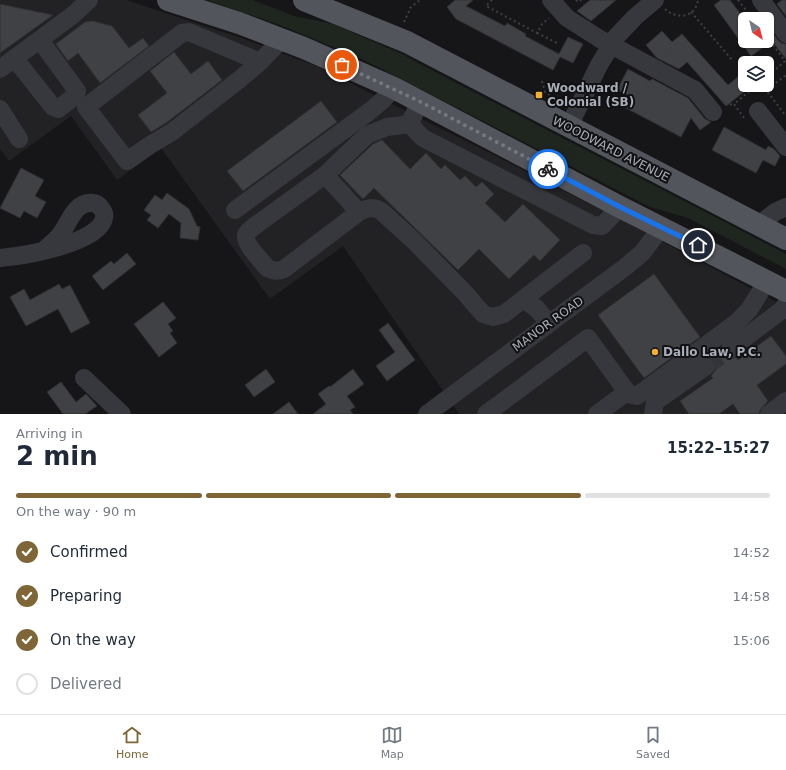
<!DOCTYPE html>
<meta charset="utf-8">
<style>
body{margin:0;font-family:"DejaVu Sans",sans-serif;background:#f2f2f3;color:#1f2937;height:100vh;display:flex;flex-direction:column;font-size:15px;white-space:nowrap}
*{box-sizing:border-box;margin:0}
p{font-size:13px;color:#747a83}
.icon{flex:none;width:22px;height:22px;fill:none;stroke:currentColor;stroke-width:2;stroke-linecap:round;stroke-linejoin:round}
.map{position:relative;height:414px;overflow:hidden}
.drawer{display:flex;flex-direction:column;background:#fff;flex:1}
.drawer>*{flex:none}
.needle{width:26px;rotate:145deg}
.tools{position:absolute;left:738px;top:12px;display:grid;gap:8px}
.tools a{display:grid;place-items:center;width:36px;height:36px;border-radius:6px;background:#fff;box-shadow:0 1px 3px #0004;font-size:20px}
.pin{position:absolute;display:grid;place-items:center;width:34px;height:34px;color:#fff;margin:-17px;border:2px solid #fff;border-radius:50%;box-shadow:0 1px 4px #0007}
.courier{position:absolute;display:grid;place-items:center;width:40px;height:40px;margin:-20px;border:3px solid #1a73e8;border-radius:50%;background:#fff;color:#222;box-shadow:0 1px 5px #0007}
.head em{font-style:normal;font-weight:700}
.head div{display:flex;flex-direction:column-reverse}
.head{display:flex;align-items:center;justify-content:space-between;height:68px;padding:0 16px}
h1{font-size:26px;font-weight:700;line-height:30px}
.bar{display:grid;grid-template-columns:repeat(4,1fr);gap:6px 4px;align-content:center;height:48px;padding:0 16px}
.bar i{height:5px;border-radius:3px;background:#e0e1e3}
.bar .current{background:#7e6636}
.bar p{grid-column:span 4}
ol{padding:0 16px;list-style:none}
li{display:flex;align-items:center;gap:12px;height:44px}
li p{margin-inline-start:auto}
li .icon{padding:4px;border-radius:50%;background:#7e6636;color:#fff;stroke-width:4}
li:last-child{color:#747a83}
li i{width:22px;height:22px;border:2px solid #e0e1e3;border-radius:50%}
.menu{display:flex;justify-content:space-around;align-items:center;height:56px;border-top:1px solid #e0e1e3;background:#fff;font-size:11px;color:#747a83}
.menu a{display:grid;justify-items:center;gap:2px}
.menu .current{color:#7e6636}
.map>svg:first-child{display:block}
.built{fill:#222225}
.green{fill:#1e261f}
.building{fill:#404145;stroke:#303034}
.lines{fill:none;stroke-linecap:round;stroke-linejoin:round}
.minor-tunnel{stroke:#333438;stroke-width:18;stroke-dasharray:18 9;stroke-linecap:butt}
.path{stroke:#3d3f44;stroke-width:2;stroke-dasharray:2 3;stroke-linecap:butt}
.minor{stroke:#37383d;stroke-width:18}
.major{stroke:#53555c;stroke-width:22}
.done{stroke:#757880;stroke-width:4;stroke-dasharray:0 7.2}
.route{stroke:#1a73e8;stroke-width:5}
.poi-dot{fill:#f2b134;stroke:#111113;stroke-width:1.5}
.labels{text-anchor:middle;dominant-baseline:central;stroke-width:4;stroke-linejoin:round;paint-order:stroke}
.poi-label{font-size:12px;font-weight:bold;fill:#a8adb8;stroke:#111113;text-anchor:start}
.street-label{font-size:12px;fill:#a8adb8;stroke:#111113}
</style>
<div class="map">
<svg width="786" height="414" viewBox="0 0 786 414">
<rect width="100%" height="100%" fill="#161618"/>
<polygon class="built" points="0,0 126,0 244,39 316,66 482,149 633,226 786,307 786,414 459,414 343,246 270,299 161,148 117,180 71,116 9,161 0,149"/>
<polygon class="green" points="207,0 253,0 294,16 333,24 404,55 418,63 786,254 786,269 688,218 650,207 360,58 280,25"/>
<g class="building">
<polygon points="455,0 473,0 466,6 505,26 507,23 526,34 525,36 559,54 568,37 583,44 573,63 560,57 553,70 456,19 447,7"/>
<polygon points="590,0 616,0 591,21 577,11"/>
<polygon points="721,0 730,0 745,20 745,41 767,41 767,26 778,40 781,43 786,44 786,59 772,41 751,56 714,5"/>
<polygon points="782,0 786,0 786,16 777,4"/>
<polygon points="0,4 53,15 0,53"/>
<polygon points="93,21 112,26 129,48 143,38 149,46 100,83 78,53 68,61 56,44 85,22"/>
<polygon points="662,31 672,42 682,34 728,85 745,71 745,91 726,106 687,62 679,69 657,58 646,45"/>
<polygon points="174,52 191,74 208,61 222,80 166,123 151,132 138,115 167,93 150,71"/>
<polygon points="628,69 650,81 652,79 688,98 705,119 711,122 700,130 691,118 681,137 624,107 630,96 617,90"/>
<polygon points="321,101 337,122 243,191 227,171"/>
<polygon points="724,127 766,150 768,146 774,149 780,156 775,166 763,160 756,173 712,150"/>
<polygon points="382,140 410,169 426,153 441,169 445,165 460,180 465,176 476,187 482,182 494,194 485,203 505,222 523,204 560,240 540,261 534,255 509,279 479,249 458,270 374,188 363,199 340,175 373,144"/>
<polygon points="21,168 44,180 35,196 46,202 37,218 24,211 20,218 0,208"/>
<polygon points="167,193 189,209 197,226 200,227 198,240 180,238 181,223 169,214 158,228 147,220 151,215 144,210 155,195 162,200"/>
<polygon points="127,253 136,264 103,290 92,276 111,261 114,264"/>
<polygon points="654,274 700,337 644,378 598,315"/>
<polygon points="59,284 62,289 70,285 90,323 71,333 58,309 26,326 10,297 24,289 30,300"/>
<polygon points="163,302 176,318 168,324 173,331 170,333 177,343 159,357 134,324"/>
<polygon points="388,323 415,360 387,381 376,366 395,352 379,330"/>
<polygon points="771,336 786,356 786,364 757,385 768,401 760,410 759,414 740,414 733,404 719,414 689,414 680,401 713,378 711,376 715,371 715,366 713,361 707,357 720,348 721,355 726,358 731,359 736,357 738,360"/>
<polygon points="266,369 275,382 254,397 245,385"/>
<polygon points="353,369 364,384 347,396 355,407 350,410 353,414 313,414 326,404 318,394 329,386 330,387"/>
<polygon points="61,382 76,402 86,394 97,406 85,414 63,414 47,392"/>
<polygon points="289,402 298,414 273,414"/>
</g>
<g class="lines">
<polyline class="minor-tunnel" points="705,367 730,349"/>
<g class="path">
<polyline points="492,0 486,6 537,33 542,24 549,18"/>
<polyline points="576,0 578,2 581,0"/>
<polyline points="738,0 753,19"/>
<path d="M665 9C677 20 695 18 698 0"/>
<polyline points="691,12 733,61"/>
<polyline points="404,22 411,7 420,0"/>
<polyline points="537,33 559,44"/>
<polyline points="767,37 785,61 767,77"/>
<polyline points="662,57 669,50 682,66"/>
<polyline points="647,80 644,91 685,111"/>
<polyline points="542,81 545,92 558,100"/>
<polyline points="765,85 768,89 766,90 786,116"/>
<polyline points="768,89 786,75"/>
<polyline points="726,103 727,105 734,104"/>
<polyline points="744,118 734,104 757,85"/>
</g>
<g class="minor">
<polyline points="551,0 567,18 600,39 695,90 713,112"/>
<polyline points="761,0 786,34"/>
<polyline points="15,59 53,107 58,109 75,96 77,91 40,40"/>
<polyline points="260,62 189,32 182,33 86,107 127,161 150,145 172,132 240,79 260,62 282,39"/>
<polyline points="0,69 73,15 89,0"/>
<polyline points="421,101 410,122 415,130 423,138 593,225 602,226 620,207"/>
<polyline points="0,109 19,139"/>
<polyline points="758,111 786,147"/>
<polyline points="569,126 599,65 616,37 635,17 655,0"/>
<polyline points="325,175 367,135 387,127 411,124"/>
<polyline points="235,210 370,111 383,100 394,88"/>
<path d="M359 212 325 175 252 228C250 230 247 232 246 235 244 244 262 261 267 268 273 271 278 272 284 269L359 212C368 208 372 206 381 211L412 239 465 293 483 314 493 317 504 314 583 253"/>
<polyline points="759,225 775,212 786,207"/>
<path d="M0 258C22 256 99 244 104 218 105 214 103 210 100 207 98 204 96 203 93 203 74 201 69 224 60 235 55 241 50 245 44 250"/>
<polyline points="524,299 537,309 549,323"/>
<polyline points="730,349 782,310 786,304"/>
<polyline points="84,378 122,414"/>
<polyline points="427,414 624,268 642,253 662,227"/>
<polyline points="486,414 588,338 627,392 632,395 637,396 736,323 749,310 767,281"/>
<polyline points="597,414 627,392"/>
<polyline points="653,414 655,402 705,367"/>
<polyline points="769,414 786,401"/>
</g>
<g class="major">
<polyline points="168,0 239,23 304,48 394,88 620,207 786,291"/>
<polyline points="304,0 407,42 786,239"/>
</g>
</g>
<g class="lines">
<polyline class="done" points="342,65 421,102 548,169"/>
<polyline class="route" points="548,169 620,207 698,245"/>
</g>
<g class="poi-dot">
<rect x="535" y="91" width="8" height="8" rx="2"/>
<circle cx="655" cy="352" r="4"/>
</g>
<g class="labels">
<g class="poi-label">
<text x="547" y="88">Woodward /<tspan x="547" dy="14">Colonial (SB)</tspan></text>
<text x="663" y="352">Dallo Law, P.C.</text>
</g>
<g class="street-label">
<text transform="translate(611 149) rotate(27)">WOODWARD AVENUE</text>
<text transform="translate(548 324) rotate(-36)">MANOR ROAD</text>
</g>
</g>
</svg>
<div class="tools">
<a><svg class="needle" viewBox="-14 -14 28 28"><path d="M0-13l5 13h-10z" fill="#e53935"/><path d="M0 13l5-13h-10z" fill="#747a83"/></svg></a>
<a><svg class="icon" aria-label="layers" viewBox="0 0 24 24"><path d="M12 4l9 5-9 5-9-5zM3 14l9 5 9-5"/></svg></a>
</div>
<div class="pin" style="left:342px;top:65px;background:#ea580c"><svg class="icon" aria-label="bag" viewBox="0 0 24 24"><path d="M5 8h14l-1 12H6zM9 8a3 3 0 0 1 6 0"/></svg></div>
<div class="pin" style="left:698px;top:245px;background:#1f2937"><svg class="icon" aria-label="home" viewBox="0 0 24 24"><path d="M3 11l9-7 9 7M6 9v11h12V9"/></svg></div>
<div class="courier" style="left:548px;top:169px"><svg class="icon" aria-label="bike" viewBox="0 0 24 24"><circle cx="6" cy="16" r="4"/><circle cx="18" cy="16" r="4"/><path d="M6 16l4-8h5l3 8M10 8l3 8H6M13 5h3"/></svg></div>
</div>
<section class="drawer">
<div class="head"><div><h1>2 min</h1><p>Arriving in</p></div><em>15:22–15:27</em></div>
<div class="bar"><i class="current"></i><i class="current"></i><i class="current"></i><i></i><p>On the way · 90 m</p></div>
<ol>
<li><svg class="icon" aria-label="check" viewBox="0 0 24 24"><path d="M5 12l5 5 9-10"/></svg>Confirmed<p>14:52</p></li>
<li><svg class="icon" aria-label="check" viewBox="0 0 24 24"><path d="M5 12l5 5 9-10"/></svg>Preparing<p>14:58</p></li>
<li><svg class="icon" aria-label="check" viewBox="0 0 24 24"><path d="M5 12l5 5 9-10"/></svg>On the way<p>15:06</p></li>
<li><i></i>Delivered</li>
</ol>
</section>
<nav class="menu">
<a class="current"><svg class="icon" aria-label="home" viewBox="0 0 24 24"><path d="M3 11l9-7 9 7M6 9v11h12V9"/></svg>Home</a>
<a><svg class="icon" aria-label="map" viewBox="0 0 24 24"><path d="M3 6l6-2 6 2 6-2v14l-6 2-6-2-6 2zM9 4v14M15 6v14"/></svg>Map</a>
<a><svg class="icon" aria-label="saved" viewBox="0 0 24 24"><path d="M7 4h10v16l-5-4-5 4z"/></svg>Saved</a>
</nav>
